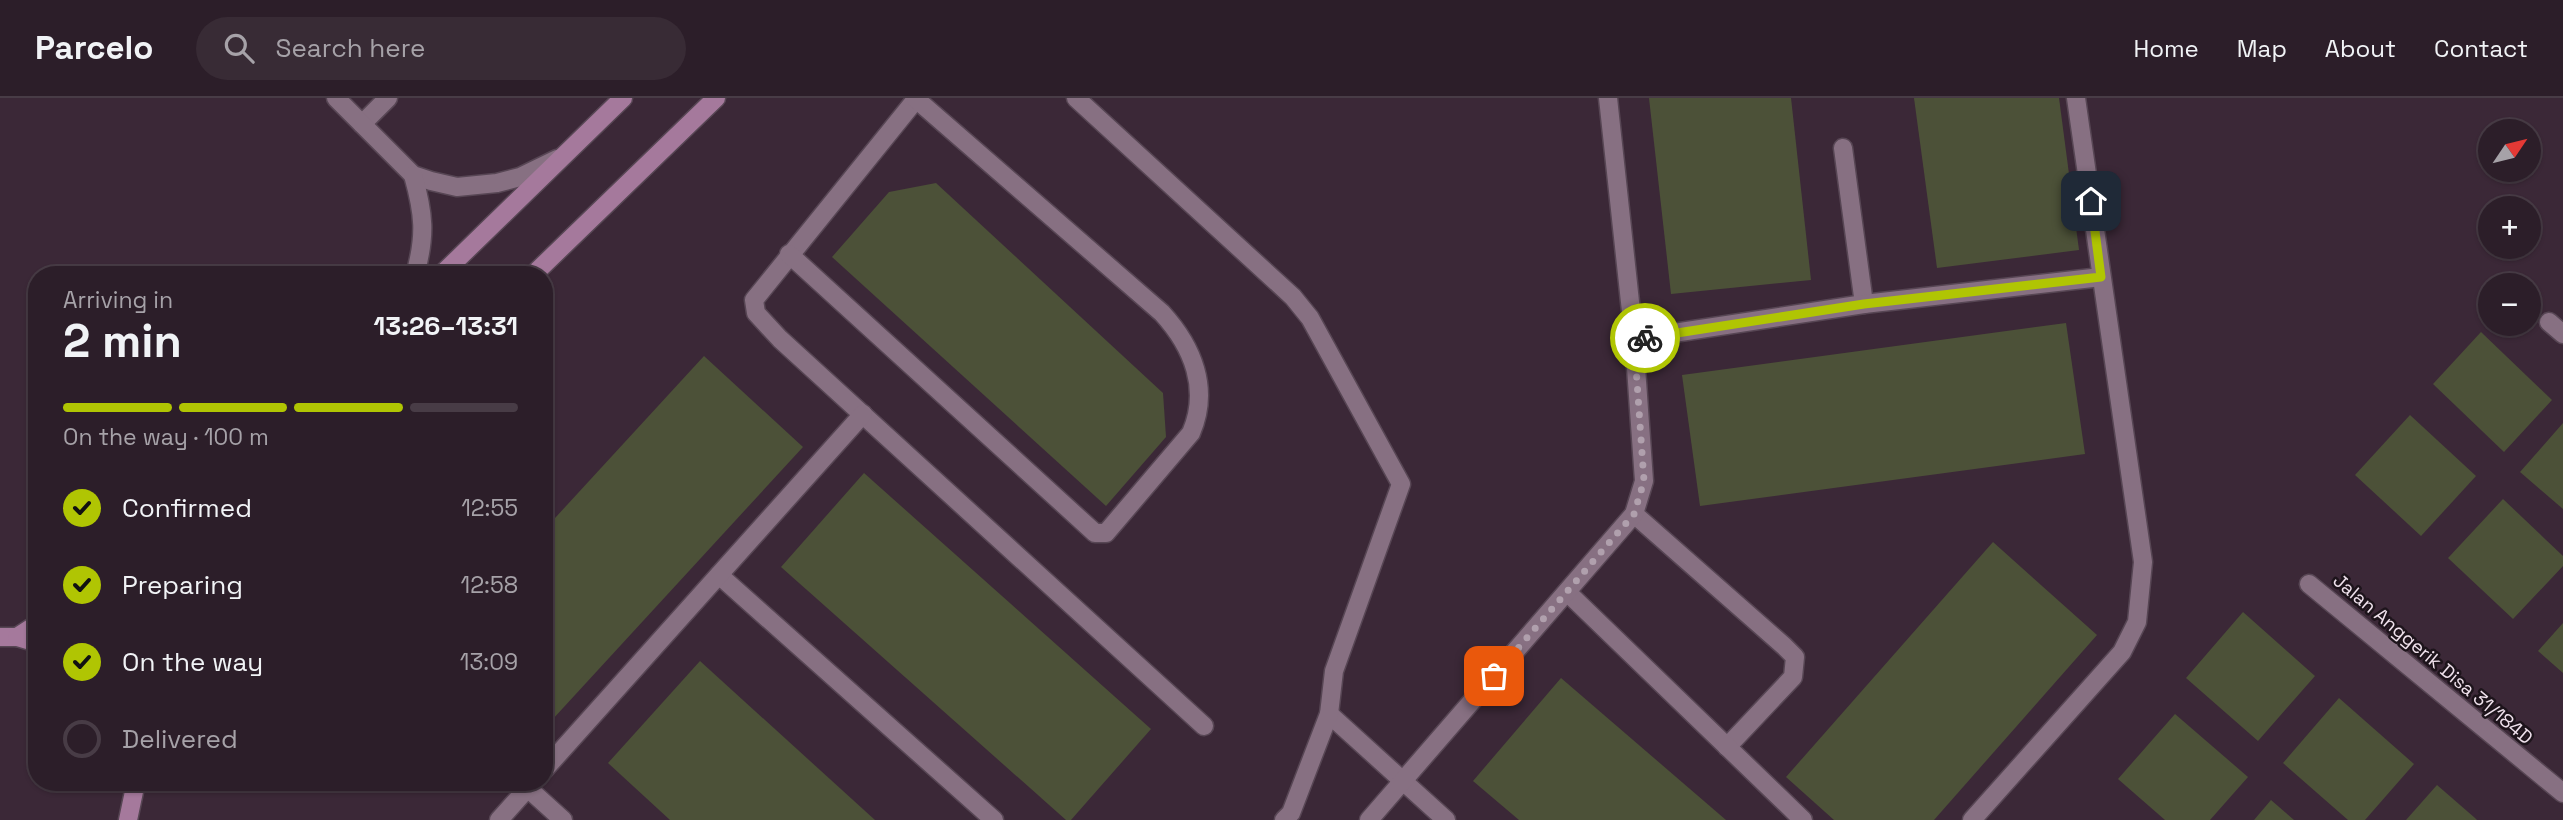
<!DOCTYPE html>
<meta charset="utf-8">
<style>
body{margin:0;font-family:"Space Grotesk",sans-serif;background:#382b35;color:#f1f3f6;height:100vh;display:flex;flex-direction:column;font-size:26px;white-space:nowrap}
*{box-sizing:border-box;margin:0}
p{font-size:23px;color:#a6a2a8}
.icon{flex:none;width:38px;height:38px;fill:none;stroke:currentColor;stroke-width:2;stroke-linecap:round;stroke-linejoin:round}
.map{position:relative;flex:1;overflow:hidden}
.panel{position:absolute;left:28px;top:168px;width:525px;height:525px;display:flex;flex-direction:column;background:#2c1e29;border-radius:28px;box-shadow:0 2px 5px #0004,0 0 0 2px #483c46}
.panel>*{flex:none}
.needle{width:46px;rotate:55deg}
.buttons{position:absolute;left:2478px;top:21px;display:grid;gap:14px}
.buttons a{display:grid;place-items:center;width:63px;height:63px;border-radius:50%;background:#2c1e29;box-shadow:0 2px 5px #0004,0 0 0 2px #483c46;font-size:35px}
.pin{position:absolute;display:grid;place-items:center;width:60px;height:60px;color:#fff;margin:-30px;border-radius:14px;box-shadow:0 4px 10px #0006}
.courier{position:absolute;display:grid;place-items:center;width:70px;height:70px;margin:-35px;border:5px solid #b0c503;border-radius:50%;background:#fff;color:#222;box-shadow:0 2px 9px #0007}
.overview em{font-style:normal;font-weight:700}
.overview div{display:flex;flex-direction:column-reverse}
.overview{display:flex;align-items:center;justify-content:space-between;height:119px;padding:0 35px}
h1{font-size:46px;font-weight:700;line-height:52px}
.bar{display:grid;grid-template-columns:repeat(4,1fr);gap:10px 7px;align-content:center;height:84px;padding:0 35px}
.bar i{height:9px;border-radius:5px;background:#483c46}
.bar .current{background:#b0c503}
.bar p{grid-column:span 4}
ol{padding:0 35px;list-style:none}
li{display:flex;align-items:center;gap:21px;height:77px}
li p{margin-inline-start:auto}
li .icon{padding:7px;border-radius:50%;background:#b0c503;color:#111;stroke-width:4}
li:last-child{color:#a6a2a8}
li i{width:38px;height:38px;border:4px solid #483c46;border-radius:50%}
header{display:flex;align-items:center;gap:42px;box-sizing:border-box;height:98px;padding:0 35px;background:#2c1e29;border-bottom:2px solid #483c46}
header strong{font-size:33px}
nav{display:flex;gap:38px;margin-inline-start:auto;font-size:24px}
.search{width:490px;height:63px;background:#382b35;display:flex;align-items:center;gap:18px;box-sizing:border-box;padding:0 24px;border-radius:38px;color:#a6a2a8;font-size:26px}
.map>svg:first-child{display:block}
.building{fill:#4c5138}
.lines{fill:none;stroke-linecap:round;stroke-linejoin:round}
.service-casing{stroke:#574654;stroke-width:21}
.minor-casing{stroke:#574654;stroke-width:21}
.secondary-casing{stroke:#574654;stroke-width:21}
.service{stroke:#877082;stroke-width:18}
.minor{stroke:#877082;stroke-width:18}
.secondary{stroke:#a5799c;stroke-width:18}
.done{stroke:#b0a0ad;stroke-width:7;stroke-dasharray:0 12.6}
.route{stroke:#b0c503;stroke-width:9}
.labels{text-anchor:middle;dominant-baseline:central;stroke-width:5;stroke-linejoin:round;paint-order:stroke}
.street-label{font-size:19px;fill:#efe1ec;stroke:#1d141b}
</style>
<header>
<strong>Parcelo</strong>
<div class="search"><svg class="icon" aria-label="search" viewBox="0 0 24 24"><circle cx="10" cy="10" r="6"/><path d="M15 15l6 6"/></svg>Search here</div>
<nav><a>Home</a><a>Map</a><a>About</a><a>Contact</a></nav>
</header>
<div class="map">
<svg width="2563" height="722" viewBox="0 0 2563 722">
<rect width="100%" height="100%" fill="#3b2837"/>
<g class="building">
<polygon points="1649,0 1791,0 1811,182 1671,196"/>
<polygon points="1914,0 2059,0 2079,152 1937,170"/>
<polygon points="936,85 1163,295 1166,339 1106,408 832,159 889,94"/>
<polygon points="2066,225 2085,356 1700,408 1682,277"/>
<polygon points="2481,234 2552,302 2504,354 2433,286"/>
<polygon points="704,258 803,349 552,622 544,614 544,432"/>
<polygon points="2410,317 2476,378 2421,438 2355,377"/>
<polygon points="2563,325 2563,411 2520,374"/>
<polygon points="864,375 1151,631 1071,722 1066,722 781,469"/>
<polygon points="2503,401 2563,458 2563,468 2513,521 2448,460"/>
<polygon points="1993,444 2097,537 1934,722 1834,722 1786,679"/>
<polygon points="2243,514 2315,578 2258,643 2186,580"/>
<polygon points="2563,525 2563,575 2538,553"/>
<polygon points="700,563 875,722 670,722 608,665"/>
<polygon points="1561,580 1726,722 1519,722 1473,683"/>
<polygon points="2339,600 2414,666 2365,722 2348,722 2283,665"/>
<polygon points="2175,616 2248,679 2210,722 2165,722 2118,681"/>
<polygon points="2437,687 2475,720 2477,722 2406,722"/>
<polygon points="2271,702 2294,722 2254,722"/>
</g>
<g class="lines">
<defs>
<g id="service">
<polyline points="917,0 754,202 756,215 780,241 1204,628"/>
<polyline points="362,26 388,0"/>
<polyline points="1843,50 1864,206"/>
<path d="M789 156 1095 435H1106L1191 335C1210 291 1193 249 1162 215L916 1"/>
<polyline points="1634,241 1864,206 2101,179"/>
<polyline points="1634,416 1784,548 1795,559 1793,579 1727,649"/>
<polyline points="719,477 994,722"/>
<polyline points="1567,494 1803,722"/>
<polyline points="1329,616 1446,722"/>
<polyline points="544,672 863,316"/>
<polyline points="521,684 563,722"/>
<polyline points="499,722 533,684"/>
<polyline points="1369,722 1634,416 1644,383 1634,241 1608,0"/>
<polyline points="1972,722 2122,554 2137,524 2143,464 2076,0"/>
</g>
<g id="minor">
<polyline points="336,0 413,77 431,83 457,89 497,85 520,79 557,61"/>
<polyline points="1076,0 1293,199 1310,220 1401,386 1334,573 1329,616 1291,715 1284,722"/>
<path d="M413 77C424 116 426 137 415 177"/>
<polyline points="2549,224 2563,236"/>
<polyline points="2309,486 2563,695"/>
</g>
<g id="secondary">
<polyline points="441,177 623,0"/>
<polyline points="533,177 716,0"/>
<polyline points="0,539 17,539 37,545"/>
<polyline points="17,539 37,526"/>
<polyline points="128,722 136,684"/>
</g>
</defs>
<use href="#service" class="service-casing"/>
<use href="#minor" class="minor-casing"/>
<use href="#secondary" class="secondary-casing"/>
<use href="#service" class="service"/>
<use href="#minor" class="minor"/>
<use href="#secondary" class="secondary"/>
</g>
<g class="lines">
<polyline class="done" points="1494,578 1634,416 1644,383 1634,241 1645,240"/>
<polyline class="route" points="1645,240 1864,206 2101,179 2091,103"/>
</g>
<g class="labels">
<g class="street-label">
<text transform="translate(2433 561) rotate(40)">Jalan Anggerik Disa 31/184D</text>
</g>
</g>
</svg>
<div class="buttons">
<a><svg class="needle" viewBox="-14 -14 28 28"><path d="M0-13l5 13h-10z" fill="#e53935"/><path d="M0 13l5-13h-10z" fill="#a6a2a8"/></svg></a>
<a>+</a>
<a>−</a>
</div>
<div class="pin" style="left:1494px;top:578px;background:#ea580c"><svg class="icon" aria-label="bag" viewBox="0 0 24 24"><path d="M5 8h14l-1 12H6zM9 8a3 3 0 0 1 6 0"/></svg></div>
<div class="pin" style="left:2091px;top:103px;background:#1f2937"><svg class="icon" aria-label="home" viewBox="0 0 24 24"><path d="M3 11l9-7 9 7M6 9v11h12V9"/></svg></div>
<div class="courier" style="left:1645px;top:240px"><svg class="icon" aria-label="bike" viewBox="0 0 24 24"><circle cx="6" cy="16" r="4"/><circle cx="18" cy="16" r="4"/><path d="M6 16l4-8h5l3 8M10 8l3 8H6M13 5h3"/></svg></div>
<section class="panel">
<div class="overview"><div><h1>2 min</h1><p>Arriving in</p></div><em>13:26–13:31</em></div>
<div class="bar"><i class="current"></i><i class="current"></i><i class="current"></i><i></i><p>On the way · 100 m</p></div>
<ol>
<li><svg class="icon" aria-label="check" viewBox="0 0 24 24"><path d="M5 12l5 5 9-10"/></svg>Confirmed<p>12:55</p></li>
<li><svg class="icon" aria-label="check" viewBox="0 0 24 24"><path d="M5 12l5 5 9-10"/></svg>Preparing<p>12:58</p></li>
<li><svg class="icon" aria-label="check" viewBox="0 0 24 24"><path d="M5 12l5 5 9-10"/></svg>On the way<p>13:09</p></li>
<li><i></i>Delivered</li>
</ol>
</section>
</div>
